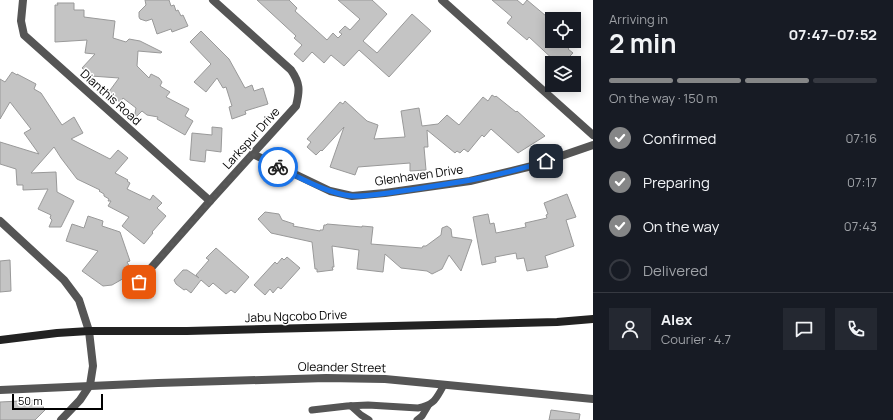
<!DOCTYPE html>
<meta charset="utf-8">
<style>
body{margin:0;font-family:Manrope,sans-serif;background:#242831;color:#f1f3f6;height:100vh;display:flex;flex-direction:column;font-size:15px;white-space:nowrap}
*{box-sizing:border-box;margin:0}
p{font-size:13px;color:#9ea1a6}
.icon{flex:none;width:22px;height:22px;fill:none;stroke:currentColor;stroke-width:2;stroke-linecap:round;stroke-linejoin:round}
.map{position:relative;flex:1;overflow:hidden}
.sheet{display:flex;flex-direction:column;background:#171b24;width:300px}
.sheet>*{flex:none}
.tools{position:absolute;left:545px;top:12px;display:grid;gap:8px}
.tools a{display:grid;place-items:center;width:36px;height:36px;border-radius:0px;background:#171b24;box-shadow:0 2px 10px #0003;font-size:20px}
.scale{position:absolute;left:12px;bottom:10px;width:91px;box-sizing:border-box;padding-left:4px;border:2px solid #000;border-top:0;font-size:11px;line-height:14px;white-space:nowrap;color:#000;-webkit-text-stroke:3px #fff;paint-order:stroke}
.pin{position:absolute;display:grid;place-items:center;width:34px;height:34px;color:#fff;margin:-17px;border-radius:8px;box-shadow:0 2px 6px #0006}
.courier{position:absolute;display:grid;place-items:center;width:40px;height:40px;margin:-20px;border:3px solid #1a73e8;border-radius:50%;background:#fff;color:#222;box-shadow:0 1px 5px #0007}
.headline em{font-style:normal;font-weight:700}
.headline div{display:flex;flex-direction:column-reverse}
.headline{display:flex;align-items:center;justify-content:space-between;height:68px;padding:0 16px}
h1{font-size:26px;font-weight:700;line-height:30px}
.bar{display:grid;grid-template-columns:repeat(4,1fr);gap:6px 4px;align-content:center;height:48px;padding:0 16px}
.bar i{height:5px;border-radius:3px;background:#363941}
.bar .current{background:#858687}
.bar p{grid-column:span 4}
.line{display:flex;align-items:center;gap:10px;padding:0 16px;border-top:1px solid #363941}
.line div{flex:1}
.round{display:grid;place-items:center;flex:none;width:42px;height:42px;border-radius:0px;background:#242831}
ol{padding:0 16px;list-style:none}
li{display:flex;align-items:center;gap:12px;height:44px}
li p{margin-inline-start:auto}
li .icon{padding:4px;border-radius:50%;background:#858687;color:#fff;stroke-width:4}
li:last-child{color:#9ea1a6}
li i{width:22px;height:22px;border:2px solid #363941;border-radius:50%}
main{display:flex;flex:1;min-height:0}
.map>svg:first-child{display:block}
.building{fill:#c4c4c4;stroke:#999}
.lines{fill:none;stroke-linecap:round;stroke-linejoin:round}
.service{stroke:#555;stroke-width:7}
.minor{stroke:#555;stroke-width:8}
.secondary{stroke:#222;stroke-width:8}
.done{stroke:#595959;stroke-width:4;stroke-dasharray:0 7.2}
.route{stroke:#1a73e8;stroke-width:5}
.labels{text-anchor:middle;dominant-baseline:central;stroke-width:3;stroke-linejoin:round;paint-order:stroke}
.street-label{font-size:12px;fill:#000;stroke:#fff}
</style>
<main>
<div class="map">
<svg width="593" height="420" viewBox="0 0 593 420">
<rect width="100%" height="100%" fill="#fff"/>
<g class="building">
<polygon points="145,0 169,0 171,6 174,5 176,11 178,10 181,16 183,15 188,26 172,32 171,29 157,34 152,19 146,21 140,19 139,17 139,12 146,5"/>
<polygon points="257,0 289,0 297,8 295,11 327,40 333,33 338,38 342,34 339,32 345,26 350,30 360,19 338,0 372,0 387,14 363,41 377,53 412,14 431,31 389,77 359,50 344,66 331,55 324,63 312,52 303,62 294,54 302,45 294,38 296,36"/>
<polygon points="492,0 517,0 523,5 527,0 552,21 552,41 575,41 568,49 573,53 563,63 557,63 529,37 527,40 507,23 512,17"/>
<polygon points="57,3 74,3 74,10 84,10 84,17 115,21 113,38 126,42 129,39 140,41 162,52 161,53 138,51 137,66 149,78 151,74 159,78 162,82 160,86 170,92 166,97 189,109 185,116 193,121 185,135 157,119 158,117 147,115 142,111 134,119 136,108 123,98 120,102 108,93 119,78 91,76 82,68 95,54 85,53 87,40 55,42 55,5 58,5"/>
<polygon points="201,31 229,59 245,88 252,85 254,91 263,88 268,104 245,111 246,114 232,119 229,107 232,106 226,87 223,88 217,78 206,92 194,82 211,64 190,42"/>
<polygon points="12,72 17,75 17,74 36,84 34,89 41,93 62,125 74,117 83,133 71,139 110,159 118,150 128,158 115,173 128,180 127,181 130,183 127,189 150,200 153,195 162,203 157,208 166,216 152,232 153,233 144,244 122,226 129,217 108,206 111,201 108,201 109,199 104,196 104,194 99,191 100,190 77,179 61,158 54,147 31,173 56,172 57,192 74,201 61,227 49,227 52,220 50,218 51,215 38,209 48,189 23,190 23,185 17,185 16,169 0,164 0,142 39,154 24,133 31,129 10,102 0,119 0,79 5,82"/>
<polygon points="492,95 495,97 496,96 516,112 517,111 545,136 518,153 491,129 484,137 482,135 468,152 464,149 460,153 457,151 455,153 427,130 428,147 424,147 426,170 410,171 410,163 358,167 355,175 330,167 344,127 322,151 321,150 316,155 307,147 311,142 307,139 340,102 343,104 345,101 367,121 378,125 374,139 405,137 401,111 419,108 422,126 438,124 447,115 459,125 483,97 488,101"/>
<polygon points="212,127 222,128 221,152 206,150 205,162 190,160 192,133 212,135"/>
<polygon points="567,194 576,217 566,220 574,246 545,256 548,267 527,271 524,258 517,259 516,253 495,257 496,262 482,265 473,217 488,214 490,224 494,223 496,233 526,227 525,223 547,218 546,215 548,214 544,203"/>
<polygon points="265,212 279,214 282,220 294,224 293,226 320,231 320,230 323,230 324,225 326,225 327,224 362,227 362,226 373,227 371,244 422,248 423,246 426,246 441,235 442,228 447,226 451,229 452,237 472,240 461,271 449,255 442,269 432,274 427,271 401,268 385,254 383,272 357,269 359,250 332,246 334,267 332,267 333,270 317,272 317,269 315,269 312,242 271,233 258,219"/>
<polygon points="88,216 103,221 102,226 120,232 130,261 127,262 133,273 112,285 103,286 82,271 98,251 66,241 72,224 84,228"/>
<polygon points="216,248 249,277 235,293 231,290 226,294 213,283 209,287 201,280 191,293 186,289 184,290 176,284 174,280 183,270 187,270 199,278 196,275 209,260 206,258"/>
<polygon points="287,257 300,268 281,289 278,287 273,293 270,289 265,295 254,285 275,262 277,264 282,258 284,260"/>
<polygon points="10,260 11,291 0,292 0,261"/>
<polygon points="39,400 45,410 35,420 0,420 0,402"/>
<polygon points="551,410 580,414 579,420 549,420"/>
</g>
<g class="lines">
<g class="service">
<polyline points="351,406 361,415 369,420"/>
<path d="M312 410 347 406 368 405 418 408C435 405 436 398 444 385"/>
<polyline points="417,420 422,416 428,406"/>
</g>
<g class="minor">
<polyline points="23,0 21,21 24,35 210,201"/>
<polyline points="442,0 593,135"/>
<polyline points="253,154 330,191 352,196 385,193 470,181 532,166 593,145"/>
<polyline points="0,221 64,280 79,300 89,331 93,366 90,385 80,400 61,420"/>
<path d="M129 293 210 201 296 106C300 90 300 83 291 70L213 0"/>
<polyline points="0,390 158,383 326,378 385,379 593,399"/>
</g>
<polyline class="secondary" points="0,340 57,333 89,331 187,331 557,322 593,319"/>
</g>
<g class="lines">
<polyline class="done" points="139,282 252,154 278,167"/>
<path class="route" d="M278 167C301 178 326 193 352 196 367 197 393 192 409 190 455 183 502 176 546 161"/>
</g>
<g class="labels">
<g class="street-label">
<text transform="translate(111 97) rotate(42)">Dianthis Road</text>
<text transform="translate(251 138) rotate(-48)">Larkspur Drive</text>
<text transform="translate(419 175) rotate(-8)">Glenhaven Drive</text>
<text transform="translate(296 316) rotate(-2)">Jabu Ngcobo Drive</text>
<text transform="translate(342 367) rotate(1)">Oleander Street</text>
</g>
</g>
</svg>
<div class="tools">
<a><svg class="icon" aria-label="locate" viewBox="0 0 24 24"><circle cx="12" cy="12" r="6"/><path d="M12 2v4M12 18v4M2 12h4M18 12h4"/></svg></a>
<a><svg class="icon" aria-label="layers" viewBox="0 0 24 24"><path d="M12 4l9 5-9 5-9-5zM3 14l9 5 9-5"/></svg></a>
</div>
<div class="scale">50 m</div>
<div class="pin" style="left:139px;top:282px;background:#ea580c"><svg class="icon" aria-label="bag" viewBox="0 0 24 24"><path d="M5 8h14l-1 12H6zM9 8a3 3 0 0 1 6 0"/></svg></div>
<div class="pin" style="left:546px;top:161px;background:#1f2937"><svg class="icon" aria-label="home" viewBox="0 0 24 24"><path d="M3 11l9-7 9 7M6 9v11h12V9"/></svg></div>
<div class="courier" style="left:278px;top:167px"><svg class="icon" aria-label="bike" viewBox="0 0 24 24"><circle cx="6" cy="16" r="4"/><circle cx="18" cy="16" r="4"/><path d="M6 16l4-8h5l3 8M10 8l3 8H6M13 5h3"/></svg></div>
</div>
<section class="sheet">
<div class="headline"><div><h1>2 min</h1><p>Arriving in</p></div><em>07:47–07:52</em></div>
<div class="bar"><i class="current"></i><i class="current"></i><i class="current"></i><i></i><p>On the way · 150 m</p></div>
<ol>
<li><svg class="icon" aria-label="check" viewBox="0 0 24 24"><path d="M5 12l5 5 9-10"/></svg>Confirmed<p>07:16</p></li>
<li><svg class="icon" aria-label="check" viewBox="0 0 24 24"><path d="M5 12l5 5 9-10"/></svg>Preparing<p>07:17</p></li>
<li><svg class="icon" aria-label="check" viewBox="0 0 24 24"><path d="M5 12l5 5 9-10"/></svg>On the way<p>07:43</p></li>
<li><i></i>Delivered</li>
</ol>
<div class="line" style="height:72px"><a class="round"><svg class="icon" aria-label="person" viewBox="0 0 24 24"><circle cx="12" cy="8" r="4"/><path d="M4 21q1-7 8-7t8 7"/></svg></a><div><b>Alex</b><p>Courier · 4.7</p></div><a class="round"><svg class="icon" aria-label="chat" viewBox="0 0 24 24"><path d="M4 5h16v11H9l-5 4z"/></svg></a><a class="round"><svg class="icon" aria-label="phone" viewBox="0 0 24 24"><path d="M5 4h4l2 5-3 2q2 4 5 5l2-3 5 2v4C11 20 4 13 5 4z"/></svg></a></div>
</section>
</main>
